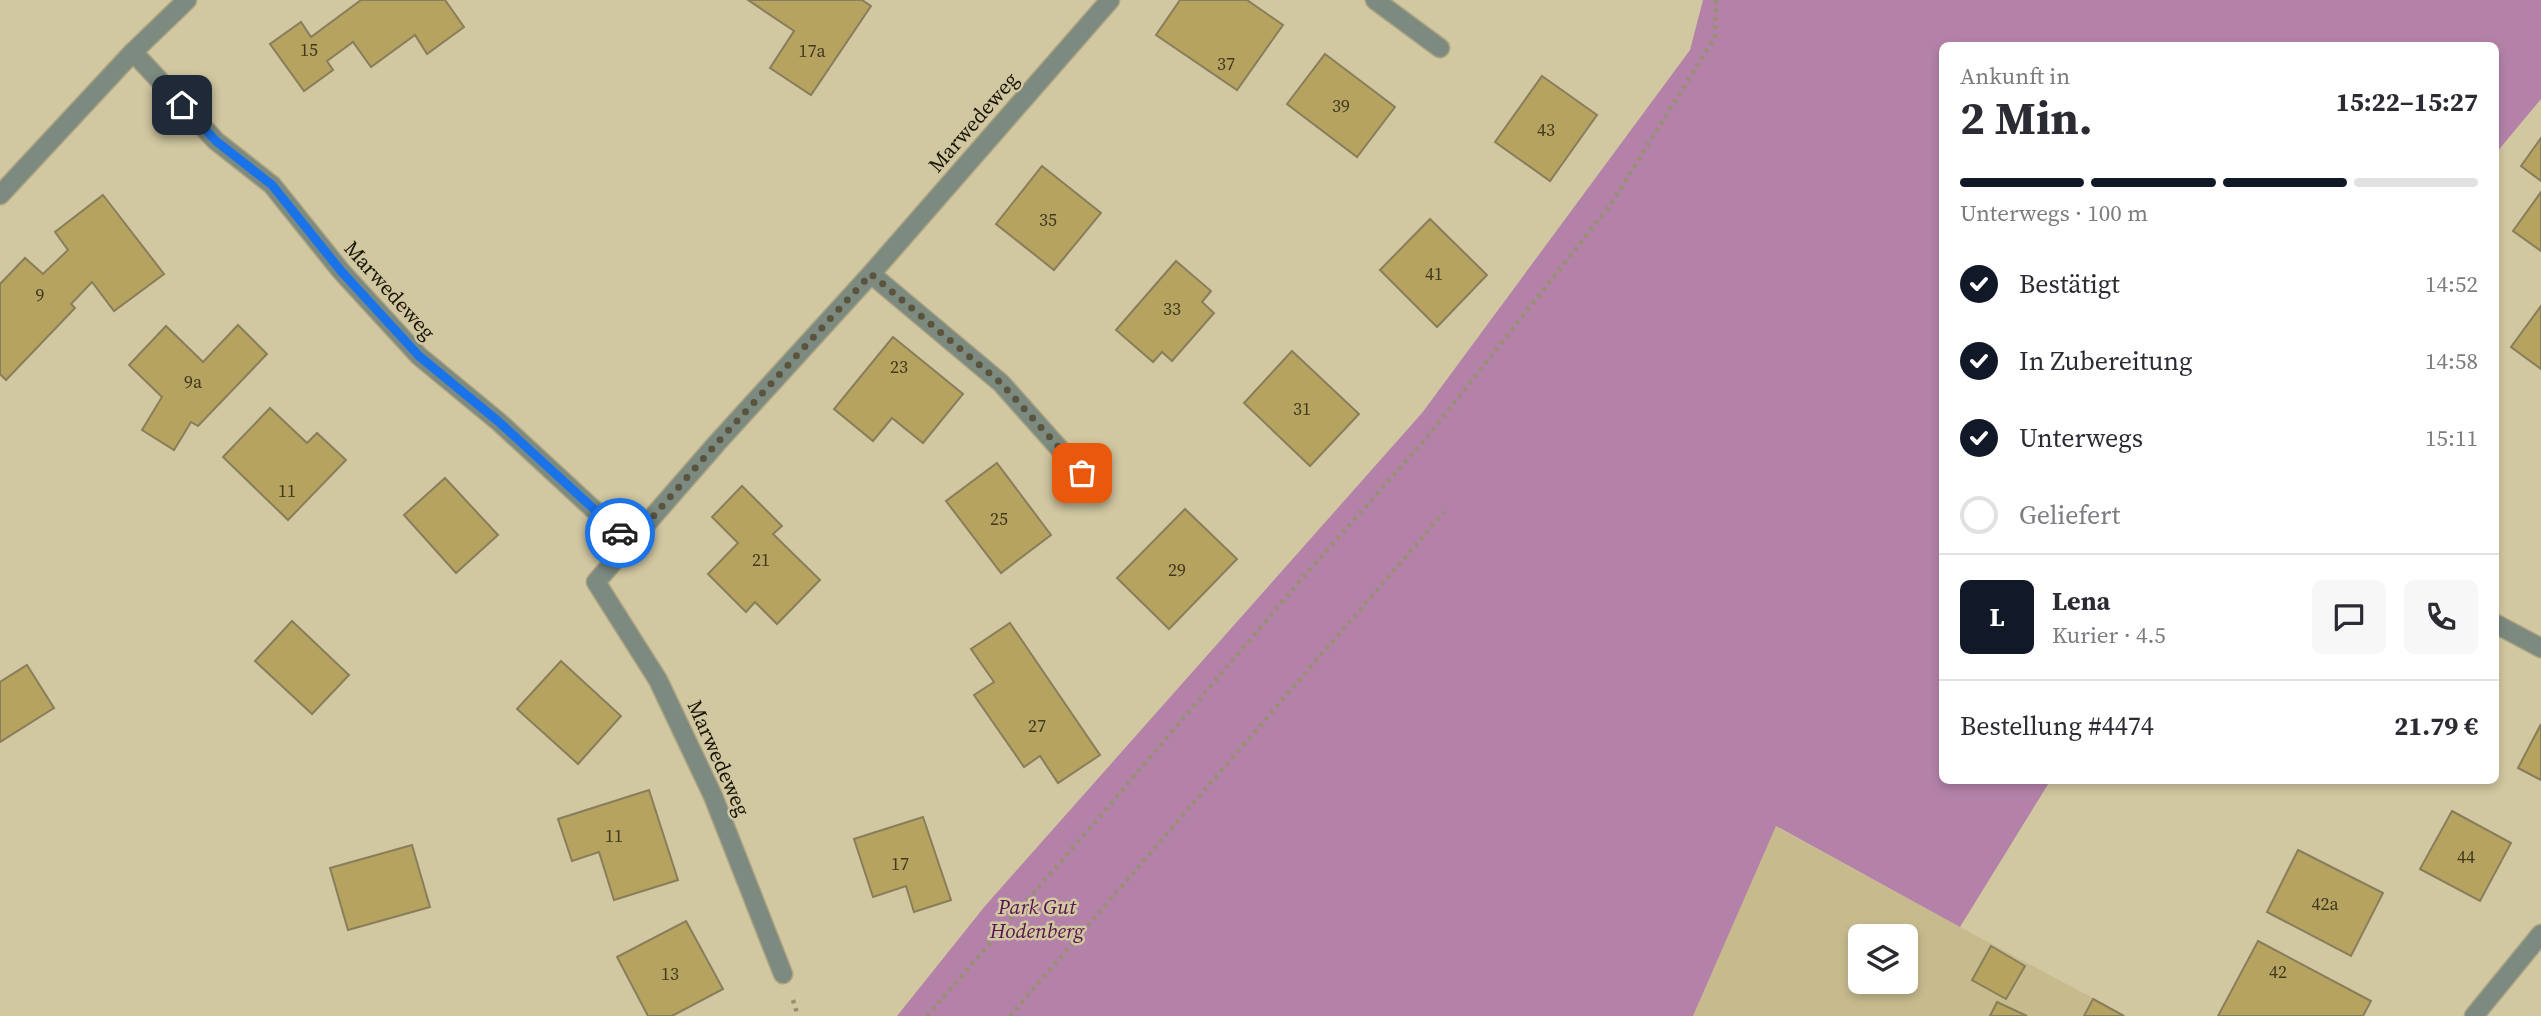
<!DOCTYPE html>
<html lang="de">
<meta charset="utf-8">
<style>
body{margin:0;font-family:"Source Serif 4",serif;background:#f7f7f7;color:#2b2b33;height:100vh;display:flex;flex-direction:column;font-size:26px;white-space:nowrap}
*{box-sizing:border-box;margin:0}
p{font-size:23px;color:#7c7c81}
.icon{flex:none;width:38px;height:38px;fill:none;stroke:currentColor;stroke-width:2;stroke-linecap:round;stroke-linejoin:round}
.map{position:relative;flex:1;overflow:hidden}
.side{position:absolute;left:1939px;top:42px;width:560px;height:742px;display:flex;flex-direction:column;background:#fff;border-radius:10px;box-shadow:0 4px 10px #0003}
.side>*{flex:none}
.controls{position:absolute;left:1848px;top:924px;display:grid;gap:14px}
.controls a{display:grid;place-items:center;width:70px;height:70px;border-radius:10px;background:#fff;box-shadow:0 4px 10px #0003;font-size:35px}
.pin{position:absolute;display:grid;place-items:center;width:60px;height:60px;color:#fff;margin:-30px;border-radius:14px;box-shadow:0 4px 10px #0006}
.courier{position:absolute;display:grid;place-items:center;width:70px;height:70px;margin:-35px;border:5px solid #1a73e8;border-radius:50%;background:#fff;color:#222;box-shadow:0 2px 9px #0007}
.headline em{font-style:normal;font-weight:700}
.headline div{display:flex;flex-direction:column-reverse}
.headline{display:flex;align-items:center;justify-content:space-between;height:119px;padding:0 21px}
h1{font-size:46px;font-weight:700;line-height:52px}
.bar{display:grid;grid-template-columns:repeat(4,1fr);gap:10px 7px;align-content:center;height:84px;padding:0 21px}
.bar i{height:9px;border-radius:5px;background:#e1e1e2}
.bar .current{background:#111827}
.bar p{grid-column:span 4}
.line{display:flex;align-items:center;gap:18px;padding:0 21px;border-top:2px solid #e1e1e2}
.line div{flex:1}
.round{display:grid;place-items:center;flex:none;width:74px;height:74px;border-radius:10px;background:#f7f7f7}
ol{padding:0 21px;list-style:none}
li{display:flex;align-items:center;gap:21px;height:77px}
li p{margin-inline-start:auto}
li .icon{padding:7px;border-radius:50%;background:#111827;color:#fff;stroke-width:4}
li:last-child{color:#7c7c81}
li i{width:38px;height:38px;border:4px solid #e1e1e2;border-radius:50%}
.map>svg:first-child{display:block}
.built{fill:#c7bb8e;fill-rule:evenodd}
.green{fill:#b482a9}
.building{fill:#b6a360;stroke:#887e5b;stroke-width:2}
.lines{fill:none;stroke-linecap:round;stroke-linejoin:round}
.service-casing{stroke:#aca482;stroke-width:21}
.minor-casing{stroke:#aca482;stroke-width:21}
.path{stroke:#989072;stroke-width:4.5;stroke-dasharray:3.5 5;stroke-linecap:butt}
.service{stroke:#7c8a80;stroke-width:18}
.minor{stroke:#7c8a80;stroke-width:18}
.done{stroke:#5a543e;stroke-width:7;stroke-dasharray:0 12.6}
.route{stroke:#1a73e8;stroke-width:9}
.labels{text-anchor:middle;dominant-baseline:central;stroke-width:5;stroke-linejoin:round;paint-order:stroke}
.number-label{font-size:18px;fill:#41391e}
.street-label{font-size:21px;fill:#1a1608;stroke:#d1c7a1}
.park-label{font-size:21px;font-style:italic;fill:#58144e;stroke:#d1c7a1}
</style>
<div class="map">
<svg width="2541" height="1016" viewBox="0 0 2541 1016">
<rect width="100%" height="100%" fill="#d1c7a1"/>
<path class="built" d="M1775 826 1960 927 2126 1016H1693ZM1860 936H1906V982H1860Z"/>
<polygon class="green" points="1703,0 2541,0 2541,99 2496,153 2496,46 1942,46 1942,780 2050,781 1960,927 1776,826 1693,1016 897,1016 985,906 1422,413 1690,50"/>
<g class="building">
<polygon points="361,0 445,0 464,27 427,54 415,35 371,67 353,42 327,61 333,70 304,91 270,44 301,22 311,37"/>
<polygon points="748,0 862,0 871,6 811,95 770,68 794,31"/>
<polygon points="1180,0 1247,0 1283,25 1237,90 1156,35"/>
<polygon points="1325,54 1395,107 1357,157 1287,104"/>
<polygon points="1542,76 1597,115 1550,181 1495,142"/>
<polygon points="2541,138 2541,181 2521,166"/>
<polygon points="1042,166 1101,213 1054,270 996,224"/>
<polygon points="2541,192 2541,251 2513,231"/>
<polygon points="103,195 164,274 114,311 92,282 71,304 75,308 6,380 0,374 0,284 25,258 43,274 68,250 55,232"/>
<polygon points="1430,219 1487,275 1437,327 1380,270"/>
<polygon points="1176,261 1211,291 1202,302 1214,313 1172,361 1162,352 1153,362 1116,330"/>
<polygon points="2541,306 2541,369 2511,347"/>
<polygon points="238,325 267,354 198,426 191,422 174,450 142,430 162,397 129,365 166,326 203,362"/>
<polygon points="893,337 963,394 923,443 892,418 873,441 834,409"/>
<polygon points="1292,351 1359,414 1310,466 1244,403"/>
<polygon points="270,408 307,443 317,433 346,460 288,520 223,457"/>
<polygon points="997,463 1051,535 1001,573 946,501"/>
<polygon points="445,478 498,535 456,573 404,515"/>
<polygon points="742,486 782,526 773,534 820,580 777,624 755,602 746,612 708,574 738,543 712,517"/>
<polygon points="1185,509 1237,559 1169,629 1117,578"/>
<polygon points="292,621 349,675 312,714 255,661"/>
<polygon points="1010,623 1100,755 1058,783 1040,756 1024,767 974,695 994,682 971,649"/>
<polygon points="561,661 621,716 578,764 517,709"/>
<polygon points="27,665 54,708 0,742 0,682"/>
<polygon points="2541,724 2541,780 2518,768"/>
<polygon points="649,790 678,880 614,900 599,852 572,861 558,819"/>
<polygon points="2452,811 2511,843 2480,901 2420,869"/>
<polygon points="923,817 951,900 914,912 906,886 873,897 854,839"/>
<polygon points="412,845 430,907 348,930 330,868"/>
<polygon points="2298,850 2383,893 2351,956 2267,912"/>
<polygon points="686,921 723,989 672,1016 648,1016 617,957"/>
<polygon points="2258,941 2371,1001 2363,1016 2218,1016"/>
<polygon points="1991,946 2025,966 2006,999 1972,980"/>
<polygon points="2093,999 2124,1016 2084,1016"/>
<polygon points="1997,1002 2027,1016 1990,1016"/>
</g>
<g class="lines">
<defs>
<polyline id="service" points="2496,624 2541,648"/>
<g id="minor">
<polyline points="1375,0 1440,48"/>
<polyline points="133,52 216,141 272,185 341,271 419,356 499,422 630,543"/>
<polyline points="0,195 133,52 187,0"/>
<polyline points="871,274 1001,383 1098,492"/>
<polyline points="783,974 713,796 658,680 596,582 717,443 871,274 1110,0"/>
<polyline points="2474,1016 2541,934"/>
</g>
</defs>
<use href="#service" class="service-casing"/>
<use href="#minor" class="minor-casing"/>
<g class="path">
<polyline points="793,1000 798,1016"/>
<polyline points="927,1016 1102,814 1299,582 1428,436 1611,204 1715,37 1716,0"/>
<polyline points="1010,1016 1444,512"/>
</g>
<use href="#service" class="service"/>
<use href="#minor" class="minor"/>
</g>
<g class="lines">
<polyline class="done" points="620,533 630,543 717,443 871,274 1001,383 1082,473"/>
<polyline class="route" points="182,105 216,141 272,185 341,271 419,356 499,422 620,533"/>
</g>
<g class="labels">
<g class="number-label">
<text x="309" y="49">15</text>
<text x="812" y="50">17a</text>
<text x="1226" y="63">37</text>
<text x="1341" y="105">39</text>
<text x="1546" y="129">43</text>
<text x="1048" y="219">35</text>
<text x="1434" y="273">41</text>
<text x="40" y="294">9</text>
<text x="1172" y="308">33</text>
<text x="899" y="366">23</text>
<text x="193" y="381">9a</text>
<text x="1302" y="408">31</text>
<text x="287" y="490">11</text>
<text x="999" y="518">25</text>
<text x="761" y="559">21</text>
<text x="1177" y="569">29</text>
<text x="1037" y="725">27</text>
<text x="614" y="835">11</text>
<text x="2466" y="856">44</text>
<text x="900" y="863">17</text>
<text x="2325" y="903">42a</text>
<text x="2278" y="971">42</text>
<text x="670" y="973">13</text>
</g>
<g class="street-label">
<text transform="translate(973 122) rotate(-49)">Marwedeweg</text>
<text transform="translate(390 290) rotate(48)">Marwedeweg</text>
<text transform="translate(719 758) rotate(66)">Marwedeweg</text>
</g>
<g class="park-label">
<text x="1037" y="906">Park Gut<tspan x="1037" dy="24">Hodenberg</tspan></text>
</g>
</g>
</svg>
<div class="controls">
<a><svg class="icon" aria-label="layers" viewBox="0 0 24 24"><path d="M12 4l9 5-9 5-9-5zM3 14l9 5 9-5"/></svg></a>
</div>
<div class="pin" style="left:1082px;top:473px;background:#ea580c"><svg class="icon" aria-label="bag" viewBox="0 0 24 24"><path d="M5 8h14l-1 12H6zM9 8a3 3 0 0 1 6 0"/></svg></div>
<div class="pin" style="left:182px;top:105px;background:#1f2937"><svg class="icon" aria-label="home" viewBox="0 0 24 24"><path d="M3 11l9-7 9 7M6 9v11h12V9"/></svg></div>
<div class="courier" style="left:620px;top:533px"><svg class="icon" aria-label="car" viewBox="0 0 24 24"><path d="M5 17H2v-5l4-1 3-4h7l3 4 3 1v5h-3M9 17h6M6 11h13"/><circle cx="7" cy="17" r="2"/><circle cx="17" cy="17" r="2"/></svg></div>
<section class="side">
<div class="headline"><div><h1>2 Min.</h1><p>Ankunft in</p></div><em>15:22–15:27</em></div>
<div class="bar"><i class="current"></i><i class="current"></i><i class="current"></i><i></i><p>Unterwegs · 100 m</p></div>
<ol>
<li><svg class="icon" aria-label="check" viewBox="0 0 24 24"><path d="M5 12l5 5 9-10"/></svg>Bestätigt<p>14:52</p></li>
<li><svg class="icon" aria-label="check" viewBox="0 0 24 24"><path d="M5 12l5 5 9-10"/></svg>In Zubereitung<p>14:58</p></li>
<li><svg class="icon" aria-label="check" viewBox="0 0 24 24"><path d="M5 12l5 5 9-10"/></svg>Unterwegs<p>15:11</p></li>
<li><i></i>Geliefert</li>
</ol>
<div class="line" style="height:126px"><b class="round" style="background:#111827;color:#fff">L</b><div><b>Lena</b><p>Kurier · 4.5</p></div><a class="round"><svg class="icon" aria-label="chat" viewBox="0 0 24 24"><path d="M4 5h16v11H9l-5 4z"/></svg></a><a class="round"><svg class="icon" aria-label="phone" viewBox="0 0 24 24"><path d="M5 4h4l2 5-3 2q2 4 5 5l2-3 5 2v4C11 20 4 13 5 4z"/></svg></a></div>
<div class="line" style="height:91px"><div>Bestellung #4474</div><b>21.79 €</b></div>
</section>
</div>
